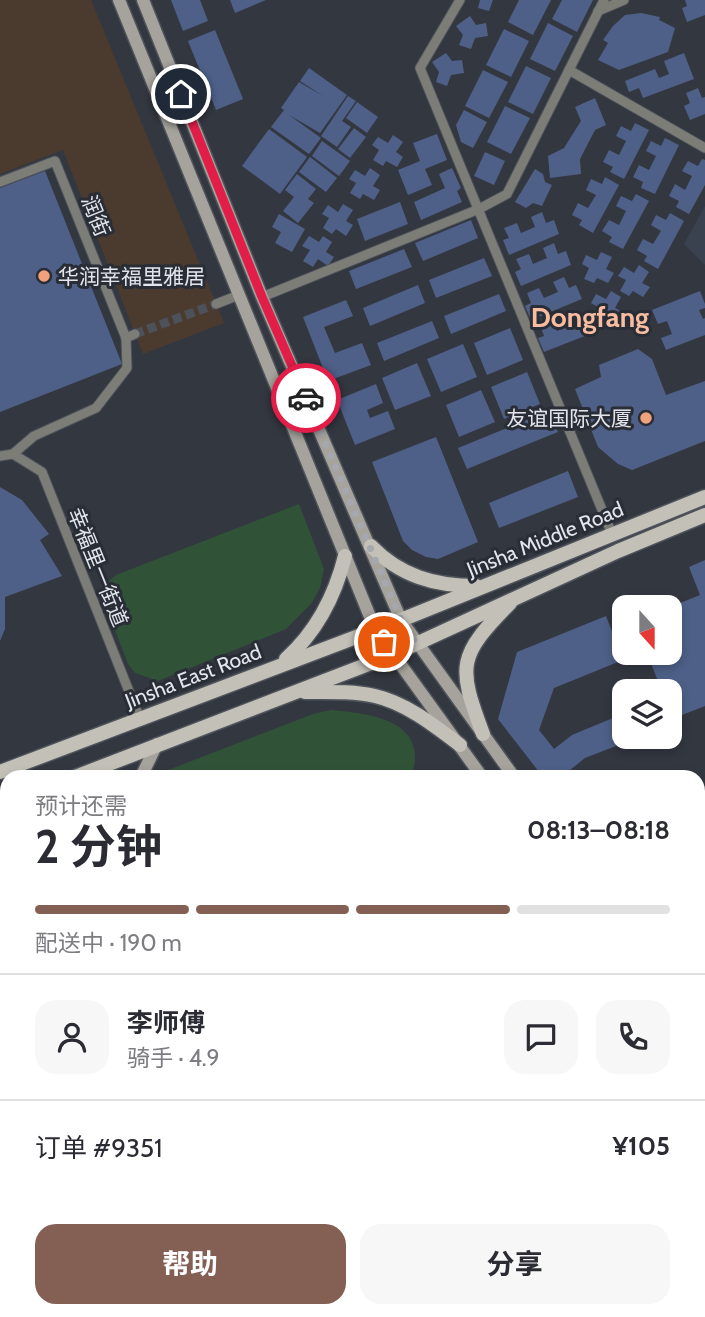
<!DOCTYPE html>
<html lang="zh">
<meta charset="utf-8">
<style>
body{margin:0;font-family:Cabin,"Noto Sans SC",sans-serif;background:#f7f7f7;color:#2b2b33;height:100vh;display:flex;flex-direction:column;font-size:26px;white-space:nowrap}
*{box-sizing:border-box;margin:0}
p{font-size:23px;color:#7c7c81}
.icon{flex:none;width:38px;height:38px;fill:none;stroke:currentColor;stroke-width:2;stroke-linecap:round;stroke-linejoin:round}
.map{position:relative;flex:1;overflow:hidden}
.sheet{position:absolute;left:0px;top:770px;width:705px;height:548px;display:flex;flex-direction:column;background:#fff;border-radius:21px 21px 0 0;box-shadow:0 4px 10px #0003}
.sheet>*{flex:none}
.needle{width:46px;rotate:159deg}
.buttons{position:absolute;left:612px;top:595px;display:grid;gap:14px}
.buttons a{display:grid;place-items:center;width:70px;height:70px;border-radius:14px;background:#fff;box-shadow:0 4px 10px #0003;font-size:35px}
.pin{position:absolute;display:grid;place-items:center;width:60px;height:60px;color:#fff;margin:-30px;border:4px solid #fff;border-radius:50%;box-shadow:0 2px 7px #0007}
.courier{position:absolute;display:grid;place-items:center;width:70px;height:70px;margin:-35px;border:5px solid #e11d48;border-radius:50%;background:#fff;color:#222;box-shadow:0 2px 9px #0007}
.headline em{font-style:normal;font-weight:700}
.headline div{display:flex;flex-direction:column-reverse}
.headline{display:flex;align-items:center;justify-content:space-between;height:119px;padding:0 35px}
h1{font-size:46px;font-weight:700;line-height:52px}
.bar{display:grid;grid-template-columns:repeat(4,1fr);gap:10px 7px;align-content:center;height:84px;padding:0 35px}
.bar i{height:9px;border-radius:5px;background:#e1e1e2}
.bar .on{background:#846054}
.bar p{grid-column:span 4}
.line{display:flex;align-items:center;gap:18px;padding:0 35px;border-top:2px solid #e1e1e2}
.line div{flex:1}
.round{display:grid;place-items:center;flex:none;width:74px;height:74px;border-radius:21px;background:#f7f7f7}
.cta{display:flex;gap:14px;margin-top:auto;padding:14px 35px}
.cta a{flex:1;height:80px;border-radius:21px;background:#846054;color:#fff;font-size:28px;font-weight:700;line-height:80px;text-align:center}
.cta a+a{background:#f7f7f7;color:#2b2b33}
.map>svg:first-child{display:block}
.commercial{fill:#4b3b2f}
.built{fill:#3a414f}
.green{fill:#305338}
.building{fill:#4e6088}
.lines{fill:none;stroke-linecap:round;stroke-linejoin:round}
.street-tunnel{stroke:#4d515a;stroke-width:9;stroke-dasharray:9 4.5;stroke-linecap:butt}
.street-casing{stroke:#4f535b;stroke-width:11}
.secondary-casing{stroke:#4f535b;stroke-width:15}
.primary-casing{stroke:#4f535b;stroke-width:17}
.street{stroke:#7d7d77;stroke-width:9}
.secondary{stroke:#a5a39b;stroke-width:12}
.primary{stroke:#c3c1b7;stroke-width:14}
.done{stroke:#a5a8af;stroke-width:7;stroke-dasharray:0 12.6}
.route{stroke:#e11d48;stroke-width:9}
.poi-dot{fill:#f1a17c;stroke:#292d36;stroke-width:2.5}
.labels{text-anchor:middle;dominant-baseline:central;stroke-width:6;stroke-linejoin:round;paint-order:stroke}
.street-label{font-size:21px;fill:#e2e5eb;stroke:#292d36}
.poi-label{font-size:21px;fill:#e2e5eb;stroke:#292d36;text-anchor:start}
.district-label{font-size:28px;font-weight:bold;fill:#f8bca0;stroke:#292d36}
</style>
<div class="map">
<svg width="705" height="1317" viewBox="0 0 705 1317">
<rect width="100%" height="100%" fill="#333740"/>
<polygon class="commercial" points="0,0 91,0 224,323 143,354 63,150 0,174"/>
<polygon class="built" points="705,206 705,265 684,244"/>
<g class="green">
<polygon points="299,504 324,569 320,588 311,604 286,629 158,681 135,673 128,664 104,602 109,581 116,575"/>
<path d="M331 710C361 713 414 717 415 756 415 764 414 771 409 777H161L163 772 313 714Z"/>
</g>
<g class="building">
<polygon points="171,0 200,0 208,21 183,31"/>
<polygon points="230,0 266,0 235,13"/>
<polygon points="480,0 493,0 489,11 478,8"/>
<polygon points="519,0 551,0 533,35 508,22"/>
<polygon points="562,0 593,0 577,32 552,19"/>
<polygon points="685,0 705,0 705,15 687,22 682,8 687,6"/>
<polygon points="641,13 660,17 659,20 675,28 668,52 619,70 598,60 608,43 603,40 613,26 625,15"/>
<polygon points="470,16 476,25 486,23 488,36 475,38 471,49 459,45 463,35 456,26"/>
<polygon points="548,23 573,36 555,71 530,59"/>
<polygon points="504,29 529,41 511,77 486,65"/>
<polygon points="215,30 243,99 216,110 188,41"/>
<polygon points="446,53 452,61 462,60 464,73 451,75 447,86 436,82 439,72 432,62"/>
<polygon points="684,53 694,79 643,98 639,88 629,92 625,81 655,69 659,78 669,74 664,61"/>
<polygon points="526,66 551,78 533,114 508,102"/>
<polygon points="309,68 347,95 320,133 289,115 321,138 309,154 271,127 284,110 281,108 299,82 323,96 300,81"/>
<polygon points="483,70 508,82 489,118 465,106"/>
<polygon points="698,88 702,98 705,97 705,114 690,120 684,106 690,103 686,93"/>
<polygon points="348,96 356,101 342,121 351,127 337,147 321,136"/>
<polygon points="595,98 606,125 595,130 580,159 581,174 550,178 548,156 564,148 581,121 575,107"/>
<polygon points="357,102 378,117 367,133 346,118"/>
<polygon points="505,106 530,118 511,154 487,142"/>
<polygon points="464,110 487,122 473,148 461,142 456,125"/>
<polygon points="635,123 649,130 624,179 610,172 613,167 603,162 609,150 619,155 626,141 616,136 621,126 631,131"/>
<polygon points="354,128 366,137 350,158 338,149"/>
<polygon points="269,129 307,157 280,194 242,166"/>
<polygon points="437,134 447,160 425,169 432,185 408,195 398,170 420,161 413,143"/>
<polygon points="393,135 403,142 396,152 403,157 397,167 386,161 383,166 373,160 379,150 372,145 378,137 388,143"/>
<polygon points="665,138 679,145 655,194 641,188 643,182 633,177 639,165 649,170 656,156 646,151 651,141 661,146"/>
<polygon points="322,141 350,161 339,176 312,156"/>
<polygon points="485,152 505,161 494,185 474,176"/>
<polygon points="310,157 337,178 326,192 299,172"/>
<polygon points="702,159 705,160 705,185 689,214 676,207 679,201 669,196 675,184 685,190 692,176 682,171 688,161 698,166"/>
<polygon points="370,168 380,175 373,186 380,190 374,200 363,194 360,199 350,193 356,183 349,179 355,170 365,176"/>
<polygon points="452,168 461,188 457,191 462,202 421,220 414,202 445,188 439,174"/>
<polygon points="535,169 543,174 545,182 552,185 542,206 533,203 526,208 515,202"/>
<polygon points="45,171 122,364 0,412 0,188"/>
<polygon points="297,174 316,189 308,199 314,203 298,223 283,211 294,197 285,190"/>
<polygon points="605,177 619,185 593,233 579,225 582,220 572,215 578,203 588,208 596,195 586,190 591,179 602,184"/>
<polygon points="636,194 649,201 623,249 609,242 612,237 602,231 609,220 619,225 626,211 616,206 621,196 632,201"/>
<polygon points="400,202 408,224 365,241 357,219"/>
<polygon points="343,204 353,210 346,221 353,225 346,236 336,229 332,234 323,228 329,218 322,214 328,205 338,212"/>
<polygon points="542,212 546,223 554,220 559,234 509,255 503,240 509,238 504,228 517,223 521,233 535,227 531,217"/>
<polygon points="670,213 684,221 658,269 644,261 647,256 637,250 643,239 653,244 661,231 651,225 656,215 666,220"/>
<polygon points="279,214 305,229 292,252 275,243 281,232 272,227"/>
<polygon points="471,220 478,238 423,261 415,243"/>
<polygon points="309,236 319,242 323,236 332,242 326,252 334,257 328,266 318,259 313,267 303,261 310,250 302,246"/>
<polygon points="554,243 558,254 566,251 571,265 521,286 515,272 521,269 516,259 529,254 533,264 547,258 543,248"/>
<polygon points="404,249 412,267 356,289 349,271"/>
<polygon points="601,252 612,257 606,269 614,273 608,283 597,278 594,283 584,279 589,268 582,264 586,255 597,260"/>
<polygon points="484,258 492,276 436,298 429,280"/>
<polygon points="639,265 649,272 642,283 650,287 643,297 633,291 629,296 620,291 626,280 618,276 624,267 634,273"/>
<polygon points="564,277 569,288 576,285 582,299 531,320 525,306 531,303 527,293 539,288 544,298 558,292 553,282"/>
<polygon points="418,285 425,303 370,326 363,308"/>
<polygon points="611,291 621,297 615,308 623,312 617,323 606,317 603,323 593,317 598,307 591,303 596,294 606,299"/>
<polygon points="700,291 705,304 705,308 699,310 703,319 705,318 705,335 666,350 661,338 672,334 667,321 658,324 652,310"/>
<polygon points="499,294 506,311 451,334 444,316"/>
<polygon points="346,300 353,316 324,327 335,353 362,343 371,365 328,381 303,317"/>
<polygon points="577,310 582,321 589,318 595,332 544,352 538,338 544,336 540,325 552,320 557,331 571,325 566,315"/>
<polygon points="432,321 439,338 384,361 377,343"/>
<polygon points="510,328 523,360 487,375 474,343"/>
<polygon points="463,344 477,377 441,392 427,359"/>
<polygon points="638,349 652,359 666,395 705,381 705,441 632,470 618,464 598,447 575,389 601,377 599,365"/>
<polygon points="417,363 431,396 395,410 382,378"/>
<polygon points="527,372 540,404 504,419 491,387"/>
<polygon points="376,384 383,403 367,410 370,418 388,411 395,429 355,445 337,400"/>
<polygon points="481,390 495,422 459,437 446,405"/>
<polygon points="549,411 558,432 467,469 458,448"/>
<polygon points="436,437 478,542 438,559 426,557 412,550 403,541 372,462"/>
<polygon points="568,471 578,497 499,528 489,503"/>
<polygon points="0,487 22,500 49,534 40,540 62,576 5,597 5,629 0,641"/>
<polygon points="705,560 705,706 677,717 670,700 670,691 667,691 665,687 661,689 647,653 670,653 670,607 700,595 689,567"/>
<polygon points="606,616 623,660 554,688 539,730 554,749 572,735 625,713 625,737 639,737 585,758 570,770 575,777 543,777 498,719 517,652"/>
<polygon points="7,853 7,955 0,958 0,856"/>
<polygon points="705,878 705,906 698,908 698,881"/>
<polygon points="698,933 705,942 705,983 698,974"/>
<polygon points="7,1077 7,1181 0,1187 0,1082"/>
<polygon points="698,1089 705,1098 705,1270 700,1272"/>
<polygon points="699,1304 703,1317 574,1317 580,1311 698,1311"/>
<polygon points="89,1311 131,1311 127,1317 95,1317 88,1312"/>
<polygon points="149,1311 201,1311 185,1317 152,1317"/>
<polygon points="254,1311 293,1311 276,1317 257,1317"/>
<polygon points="334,1311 375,1311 377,1317 317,1317"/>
</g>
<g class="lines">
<polyline class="street-tunnel" points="135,334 216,304"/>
<defs>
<g id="street">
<polyline points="460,0 420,68 612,534"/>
<polyline points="598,11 624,0"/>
<polyline points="569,70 705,148"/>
<polyline points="0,182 55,161 126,338"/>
<polyline points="262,297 479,209 507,194 604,0"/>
<polyline points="216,304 239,295"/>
<polyline points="13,454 34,436 96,408 127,368 126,338 135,334"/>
<polyline points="0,456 13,454 42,472 140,719"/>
<polyline points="0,979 7,997"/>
<polyline points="698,1272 705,1281"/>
<polyline points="240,1311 243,1317"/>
<polyline points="517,1312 534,1313 536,1317"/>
</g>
<g id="secondary">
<polyline points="119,0 375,629 482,777"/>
<polyline points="143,0 262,297 401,620 514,777"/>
<polyline points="141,777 157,744"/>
<polyline points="0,979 7,976"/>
<polyline points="698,1016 705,1025"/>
<polyline points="698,1049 705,1058"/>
<polyline points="0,1067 7,1062"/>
<polyline points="698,1074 705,1083"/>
<polyline points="0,1215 7,1210"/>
<polyline points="502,1311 505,1317"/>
<polyline points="516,1311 519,1317"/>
</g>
<g id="primary">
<path d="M371 546C400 576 435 586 476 586"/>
<path d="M286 659C316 632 335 596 345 556"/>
<path d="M305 692C328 692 353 691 375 696 406 703 435 726 460 745"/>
<path d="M483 734C457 665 458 656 510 603"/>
<polyline points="0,772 401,620 705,497"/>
<polyline points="75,777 392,655 618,551 705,515"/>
<polyline points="0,806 7,803"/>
</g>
</defs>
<use href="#street" class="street-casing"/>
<use href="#secondary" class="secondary-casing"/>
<use href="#primary" class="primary-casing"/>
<use href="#street" class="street"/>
<use href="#secondary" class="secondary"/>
<use href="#primary" class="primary"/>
</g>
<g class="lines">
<polyline class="done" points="306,398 401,620 417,644 393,655 384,642"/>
<polyline class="route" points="181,94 262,297 306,398"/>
</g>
<g class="poi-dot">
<circle cx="44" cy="276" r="7"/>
<circle cx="646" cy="418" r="7"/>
</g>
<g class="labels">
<g class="street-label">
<text transform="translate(96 216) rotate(68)">润街</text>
<text transform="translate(545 539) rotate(-22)">Jinsha Middle Road</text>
<text transform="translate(98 567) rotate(68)">幸福里一街道</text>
<text transform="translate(193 676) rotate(-21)">Jinsha East Road</text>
</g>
<g class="poi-label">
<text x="58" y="276">华润幸福里雅居</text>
<text x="632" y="418" text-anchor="end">友谊国际大厦</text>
</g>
<g class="district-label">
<text x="590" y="317">Dongfang</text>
</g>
</g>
</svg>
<div class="buttons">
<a><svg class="needle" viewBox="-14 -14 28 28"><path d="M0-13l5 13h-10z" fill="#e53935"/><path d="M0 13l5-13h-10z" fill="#7c7c81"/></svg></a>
<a><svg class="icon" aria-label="layers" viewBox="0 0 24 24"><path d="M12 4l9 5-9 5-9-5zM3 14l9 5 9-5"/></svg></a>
</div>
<div class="pin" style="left:384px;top:642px;background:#ea580c"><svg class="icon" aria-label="bag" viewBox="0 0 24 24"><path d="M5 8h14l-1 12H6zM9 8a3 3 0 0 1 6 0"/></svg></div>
<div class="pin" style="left:181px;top:94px;background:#1f2937"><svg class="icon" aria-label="home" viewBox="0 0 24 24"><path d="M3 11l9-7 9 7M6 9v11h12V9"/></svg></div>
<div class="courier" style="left:306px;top:398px"><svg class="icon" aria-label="car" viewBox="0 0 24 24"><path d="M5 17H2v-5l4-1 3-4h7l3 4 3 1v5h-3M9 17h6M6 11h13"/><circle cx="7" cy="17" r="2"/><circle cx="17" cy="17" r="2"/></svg></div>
<section class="sheet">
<div class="headline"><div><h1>2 分钟</h1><p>预计还需</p></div><em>08:13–08:18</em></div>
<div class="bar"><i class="on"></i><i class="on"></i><i class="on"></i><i></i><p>配送中 · 190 m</p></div>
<div class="line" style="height:126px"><a class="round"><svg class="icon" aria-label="person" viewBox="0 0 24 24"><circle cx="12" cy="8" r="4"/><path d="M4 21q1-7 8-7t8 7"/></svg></a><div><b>李师傅</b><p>骑手 · 4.9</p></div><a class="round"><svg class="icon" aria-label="chat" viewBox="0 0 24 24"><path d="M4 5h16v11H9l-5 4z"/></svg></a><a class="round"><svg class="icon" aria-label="phone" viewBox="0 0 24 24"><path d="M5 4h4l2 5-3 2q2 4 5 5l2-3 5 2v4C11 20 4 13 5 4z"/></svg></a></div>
<div class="line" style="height:91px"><div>订单 #9351</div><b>¥105</b></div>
<div class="cta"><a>帮助</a><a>分享</a></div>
</section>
</div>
